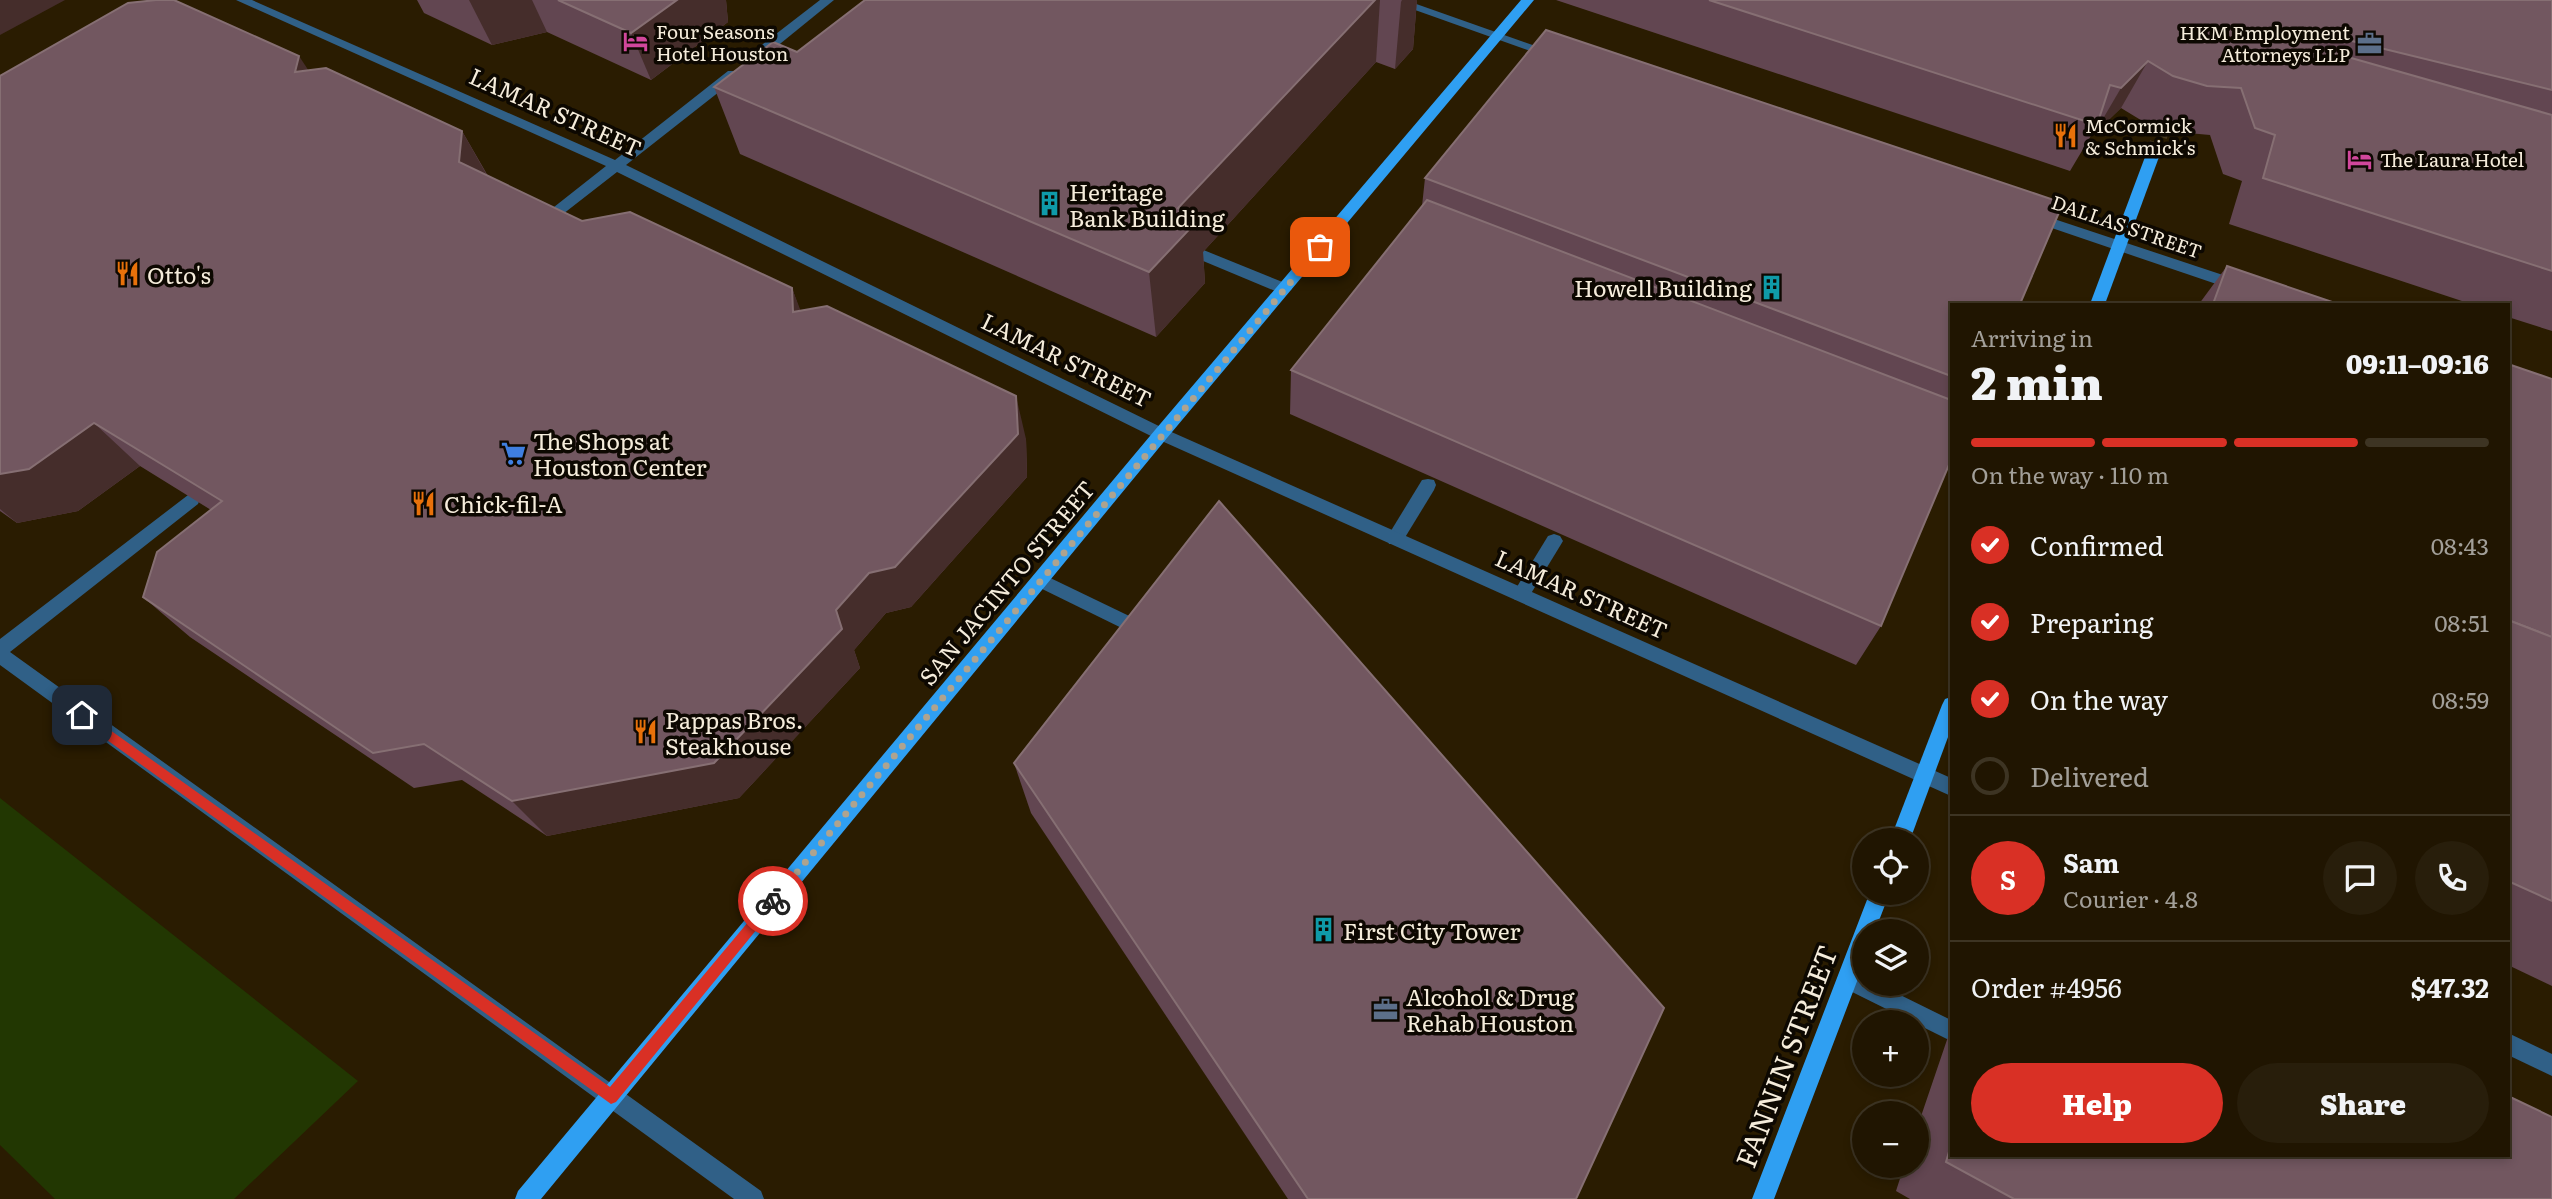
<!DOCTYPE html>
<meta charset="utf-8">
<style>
body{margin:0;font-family:Literata,serif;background:#281e0b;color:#f1f3f6;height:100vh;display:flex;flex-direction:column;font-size:26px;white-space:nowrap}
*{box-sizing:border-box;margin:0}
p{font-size:23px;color:#a29f99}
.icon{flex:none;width:38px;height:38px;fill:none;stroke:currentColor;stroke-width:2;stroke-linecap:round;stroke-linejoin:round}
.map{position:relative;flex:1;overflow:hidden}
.panel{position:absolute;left:1950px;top:303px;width:560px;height:854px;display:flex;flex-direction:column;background:#201501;border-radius:0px;box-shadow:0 4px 10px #0003,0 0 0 2px #3d3423}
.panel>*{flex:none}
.controls{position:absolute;left:1852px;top:828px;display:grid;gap:14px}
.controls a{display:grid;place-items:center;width:77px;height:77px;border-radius:50%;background:#201501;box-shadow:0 4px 10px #0003,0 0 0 2px #3d3423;font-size:35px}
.pin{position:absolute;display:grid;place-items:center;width:60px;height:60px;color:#fff;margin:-30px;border-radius:14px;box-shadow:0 4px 10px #0006}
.courier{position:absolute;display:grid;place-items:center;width:70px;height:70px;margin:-35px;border:5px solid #d93025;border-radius:50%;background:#fff;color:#222;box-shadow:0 2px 9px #0007}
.headline em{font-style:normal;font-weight:800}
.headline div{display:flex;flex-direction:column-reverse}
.headline{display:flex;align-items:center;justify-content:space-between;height:119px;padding:0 21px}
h1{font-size:46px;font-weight:800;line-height:52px}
.bar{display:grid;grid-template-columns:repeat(4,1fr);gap:10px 7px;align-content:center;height:84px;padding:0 21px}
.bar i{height:9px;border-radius:5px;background:#3d3423}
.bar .selected{background:#d93025}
.bar p{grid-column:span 4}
.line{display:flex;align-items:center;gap:18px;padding:0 21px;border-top:2px solid #3d3423}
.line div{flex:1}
.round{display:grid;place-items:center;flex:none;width:74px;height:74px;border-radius:37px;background:#281e0b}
ol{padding:0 21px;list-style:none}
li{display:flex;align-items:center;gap:21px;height:77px}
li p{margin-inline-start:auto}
li .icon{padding:7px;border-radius:50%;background:#d93025;color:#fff;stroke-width:4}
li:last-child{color:#a29f99}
li i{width:38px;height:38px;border:4px solid #3d3423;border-radius:50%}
.primary-button{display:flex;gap:14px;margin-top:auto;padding:14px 21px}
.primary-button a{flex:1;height:80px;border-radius:42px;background:#d93025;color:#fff;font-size:28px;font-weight:800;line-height:80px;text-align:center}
.primary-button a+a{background:#281e0b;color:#f1f3f6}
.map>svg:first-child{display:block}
.green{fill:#223702}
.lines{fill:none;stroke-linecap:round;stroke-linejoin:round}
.primary-tunnel{stroke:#483b22;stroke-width:15;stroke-dasharray:15 7;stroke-linecap:butt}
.service{fill:#306087;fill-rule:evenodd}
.tertiary{fill:#306087;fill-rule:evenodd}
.primary{fill:#2f9ff2;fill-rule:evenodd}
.wall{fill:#624651}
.shaded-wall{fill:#452d2b}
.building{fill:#725760;stroke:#866f73;stroke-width:2}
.route{fill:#d93025}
.done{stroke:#aea38f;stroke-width:7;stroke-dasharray:0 12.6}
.labels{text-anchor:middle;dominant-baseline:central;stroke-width:7;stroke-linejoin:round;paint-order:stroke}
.far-poi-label{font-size:19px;fill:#f5ecdb;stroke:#0d0801;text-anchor:start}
.far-street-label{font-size:19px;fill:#f5ecdb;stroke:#0d0801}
.street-label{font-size:23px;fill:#f5ecdb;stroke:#0d0801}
.poi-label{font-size:23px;fill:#f5ecdb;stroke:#0d0801;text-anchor:start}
.near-street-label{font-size:28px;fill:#f5ecdb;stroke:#0d0801}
</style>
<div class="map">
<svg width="2552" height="1199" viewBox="0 0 2552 1199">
<rect width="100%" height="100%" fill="#2a1c01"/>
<polygon class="green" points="0,798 358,1081 234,1199 55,1199 0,1145"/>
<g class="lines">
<polyline class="primary-tunnel" points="2152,157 2170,108"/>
<g class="service">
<polygon points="1201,249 1290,285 1292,289 1285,294 1280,293 1196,258 1194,254"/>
<polygon points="1428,479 1434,480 1436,485 1434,490 1401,544 1389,544 1387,539 1389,534 1422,480"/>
<polygon points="1554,534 1560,536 1563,541 1560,546 1527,600 1515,600 1512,595 1515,590 1548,536"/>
<polygon points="1040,573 1150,626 1153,631 1150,636 1144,638 1138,636 1034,585 1031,580 1034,575"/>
<polygon points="1847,969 1864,977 1864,984 1878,984 1951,1020 1951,1041 1840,986 1837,979 1840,972"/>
</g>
<g class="tertiary">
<polygon points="236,0 252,0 615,160 728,71 738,71 738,77 626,165 1167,430 1951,778 1951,796 1155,438 617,172 545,228 535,228 535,222 606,166"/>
<polygon points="820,0 834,0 760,60 750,60 750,54"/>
<polygon points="1387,0 1405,0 1558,54 1552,58 1547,57"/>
<polygon points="2033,212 2244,282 2246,286 2239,291 2234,290 2028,220 2028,214"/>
<polygon points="192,492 198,494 200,499 198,504 10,652 761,1191 764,1199 734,1199 0,665 0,639"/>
<polygon points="2508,1033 2552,1054 2552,1076 2508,1055"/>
</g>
<g class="primary">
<polygon points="1521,0 1534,0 1167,438 541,1199 515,1199 518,1191 1155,430"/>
<polygon points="2152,152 2159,157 2105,304 2090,304 2145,157"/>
<polygon points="1951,697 1951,729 1910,840 1890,840 1942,705 1945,699"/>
<polygon points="1870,892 1890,892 1875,931 1864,931 1864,963 1774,1199 1752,1199"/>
</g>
</g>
<g class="wall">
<polygon points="417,0 726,0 728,22 651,80 547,32 492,45 424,13"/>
<polygon points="865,0 1417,0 1413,49 1395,69 1376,62 1203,252 1205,283 1156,337 740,154 714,87 797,52"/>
<polygon points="1556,0 2552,0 2552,331 2508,317 2508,304 2471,304 2229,224 2242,181 2223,174 2210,135 2177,132 2144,122 2121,108 2094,134 2092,134 2070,171"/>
<polygon points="308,70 462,131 488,176 582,221 792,288 800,311 1026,439 1027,477 911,607 886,613 854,650 860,668 739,798 547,836 462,780 414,788 190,637 143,597 211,510 140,466 78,511 17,523 0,511 0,76"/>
<polygon points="1425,178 1951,304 1951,460 1881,626 1856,665 1290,414 1291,370 1422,206"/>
<polygon points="2227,266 2338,304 2199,304"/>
<polygon points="2508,364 2552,379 2552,986 2508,965"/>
<polygon points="1014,763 1576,1199 1288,1199 1031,813"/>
<polygon points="1951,1028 1951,1155 2552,1199 1910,1199 1896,1191 1904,1166 1916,1166 1916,1131"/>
</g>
<g class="shaded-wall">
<polygon points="0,0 65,0 0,35"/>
<polygon points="469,0 532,0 547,32 492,45"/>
<polygon points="677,0 726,0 728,22 651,80 631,33"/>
<polygon points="1375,0 1380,0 1376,62 1203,252 1205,283 1156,337 1149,272 1178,208"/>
<polygon points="1402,0 1417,0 1413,49 1395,69 1401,2"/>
<polygon points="299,56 330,103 295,72"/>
<polygon points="2148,61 2121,108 2094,134 2121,88"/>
<polygon points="462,131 488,177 459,162"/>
<polygon points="792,288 809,333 793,312"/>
<polygon points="1016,396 1026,439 1027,477 911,607 886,613 854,650 860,668 739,798 547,836 512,801 836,610"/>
<polygon points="94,423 140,466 78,511 17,523 0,509 0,474"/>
</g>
<g class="building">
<polygon points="156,0 174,0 299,56 295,72 326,68 462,131 459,162 582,221 630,212 792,288 793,312 827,306 1016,396 1018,434 895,567 869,573 836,610 842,629 714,763 512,801 424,744 373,753 143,597 157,552 222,501 94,423 29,469 0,474 0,76 128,3"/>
<polygon points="558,0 677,0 631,33"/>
<polygon points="865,0 1375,0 1178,208 1201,217 1149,272 714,87 773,42 797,52"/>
<polygon points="1709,0 2552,0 2552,90 2319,33 2316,48 2552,115 2552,271 2263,178 2275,135 2255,128 2241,88 2207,86 2173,76 2148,61 2121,88 2110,85 2097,125"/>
<polygon points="1546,30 2063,203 2020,304 1951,304 1951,376 1425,178"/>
<polygon points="1427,200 1951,400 1951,460 1881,626 1291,370"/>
<polygon points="2227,266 2338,304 2213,304"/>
<polygon points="2508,364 2552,379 2552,637 2508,620"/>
<polygon points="1219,501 1664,1008 1576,1199 1308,1199 1014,763"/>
<polygon points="2508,620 2552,637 2552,901 2508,881"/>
<polygon points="2508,1096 2552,1117 2552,1199 2014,1199 1946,1162 1951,1145 1951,1155 2508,1155"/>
</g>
<polygon class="route" points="82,710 610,1087 769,897 778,897 780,901 616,1102 611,1104 78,719 76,715"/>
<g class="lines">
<polyline class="done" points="773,901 1320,247"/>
</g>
<defs>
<symbol id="hotel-bare" viewBox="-9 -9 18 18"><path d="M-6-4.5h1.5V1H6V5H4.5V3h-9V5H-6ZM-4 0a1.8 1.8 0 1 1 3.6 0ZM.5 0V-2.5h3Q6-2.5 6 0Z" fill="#d1479c" stroke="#0d0801" stroke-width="2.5" paint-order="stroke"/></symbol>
<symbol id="office-bare" viewBox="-9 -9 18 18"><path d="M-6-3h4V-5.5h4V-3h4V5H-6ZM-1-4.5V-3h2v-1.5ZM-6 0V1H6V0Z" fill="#5c6f8a" stroke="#0d0801" stroke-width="2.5" paint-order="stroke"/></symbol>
<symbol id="restaurant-bare" viewBox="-9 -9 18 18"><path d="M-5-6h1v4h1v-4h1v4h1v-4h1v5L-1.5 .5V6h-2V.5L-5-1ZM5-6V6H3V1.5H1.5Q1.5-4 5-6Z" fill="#e8710a" stroke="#0d0801" stroke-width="2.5" paint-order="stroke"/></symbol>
<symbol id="building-bare" viewBox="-9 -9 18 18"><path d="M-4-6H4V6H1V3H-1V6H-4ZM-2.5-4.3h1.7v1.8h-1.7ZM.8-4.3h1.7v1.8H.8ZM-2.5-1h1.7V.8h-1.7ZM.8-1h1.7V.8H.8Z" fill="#0f9aa8" stroke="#0d0801" stroke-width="2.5" paint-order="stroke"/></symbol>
<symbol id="supermarket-bare" viewBox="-9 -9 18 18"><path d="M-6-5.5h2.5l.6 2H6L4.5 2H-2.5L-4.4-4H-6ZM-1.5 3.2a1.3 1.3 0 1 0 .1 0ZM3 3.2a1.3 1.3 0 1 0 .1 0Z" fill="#3f7fe0" stroke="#0d0801" stroke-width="2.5" paint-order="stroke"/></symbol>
</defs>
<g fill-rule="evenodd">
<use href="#hotel-bare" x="618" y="24" width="35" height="35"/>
<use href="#office-bare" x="2352" y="26" width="35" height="35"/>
<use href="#restaurant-bare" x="2048" y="118" width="35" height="35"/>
<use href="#hotel-bare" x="2342" y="142" width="35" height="35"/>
<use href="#building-bare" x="1032" y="186" width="35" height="35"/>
<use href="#restaurant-bare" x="110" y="256" width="35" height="35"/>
<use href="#building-bare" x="1754" y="270" width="35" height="35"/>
<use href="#supermarket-bare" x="496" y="436" width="35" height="35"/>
<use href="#restaurant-bare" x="406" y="486" width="35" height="35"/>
<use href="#restaurant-bare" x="628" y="714" width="35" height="35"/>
<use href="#building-bare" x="1306" y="912" width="35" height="35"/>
<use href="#office-bare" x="1368" y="992" width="35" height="35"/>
</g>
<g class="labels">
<g class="far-poi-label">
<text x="656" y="31">Four Seasons<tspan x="656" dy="22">Hotel Houston</tspan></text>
<text x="2350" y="32" text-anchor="end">HKM Employment<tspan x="2350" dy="22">Attorneys LLP</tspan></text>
<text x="2085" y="125">McCormick<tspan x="2085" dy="22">&amp; Schmick's</tspan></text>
<text x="2380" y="159">The Laura Hotel</text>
</g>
<g class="far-street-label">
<text transform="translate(2127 226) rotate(19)">DALLAS STREET</text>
</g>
<g class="street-label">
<text transform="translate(556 111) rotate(24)">LAMAR STREET</text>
<text transform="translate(1067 359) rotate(26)">LAMAR STREET</text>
<text transform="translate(1006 582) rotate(-50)">SAN JACINTO STREET</text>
<text transform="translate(1582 593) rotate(24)">LAMAR STREET</text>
</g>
<g class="poi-label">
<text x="1069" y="191">Heritage<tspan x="1069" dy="26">Bank Building</tspan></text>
<text x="147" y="274">Otto's</text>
<text x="1752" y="287" text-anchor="end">Howell Building</text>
<text x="533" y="440">The Shops at<tspan x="533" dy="26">Houston Center</tspan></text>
<text x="444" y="503">Chick-fil-A</text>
<text x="665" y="719">Pappas Bros.<tspan x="665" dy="26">Steakhouse</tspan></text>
<text x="1343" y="930">First City Tower</text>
<text x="1406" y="996">Alcohol &amp; Drug<tspan x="1406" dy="26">Rehab Houston</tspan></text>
</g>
<g class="near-street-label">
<text transform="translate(1785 1056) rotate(-69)">FANNIN STREET</text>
</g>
</g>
</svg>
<div class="controls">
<a><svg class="icon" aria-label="locate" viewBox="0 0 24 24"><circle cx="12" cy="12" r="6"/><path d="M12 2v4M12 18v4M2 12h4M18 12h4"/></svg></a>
<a><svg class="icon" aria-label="layers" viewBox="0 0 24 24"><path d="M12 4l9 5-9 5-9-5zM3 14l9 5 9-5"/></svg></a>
<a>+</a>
<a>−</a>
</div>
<div class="pin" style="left:1320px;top:247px;background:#ea580c"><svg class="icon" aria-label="bag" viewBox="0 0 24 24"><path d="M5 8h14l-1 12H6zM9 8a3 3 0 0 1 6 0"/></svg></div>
<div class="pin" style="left:82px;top:715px;background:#1f2937"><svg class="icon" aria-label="home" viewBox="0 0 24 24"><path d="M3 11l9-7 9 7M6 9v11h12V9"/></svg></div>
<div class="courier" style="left:773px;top:901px"><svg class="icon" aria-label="bike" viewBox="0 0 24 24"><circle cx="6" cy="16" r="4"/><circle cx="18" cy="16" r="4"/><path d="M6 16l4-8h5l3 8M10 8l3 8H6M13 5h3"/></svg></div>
<section class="panel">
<div class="headline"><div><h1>2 min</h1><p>Arriving in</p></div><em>09:11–09:16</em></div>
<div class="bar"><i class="selected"></i><i class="selected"></i><i class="selected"></i><i></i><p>On the way · 110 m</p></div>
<ol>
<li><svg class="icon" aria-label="check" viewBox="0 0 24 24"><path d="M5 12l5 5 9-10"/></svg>Confirmed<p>08:43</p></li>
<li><svg class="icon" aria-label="check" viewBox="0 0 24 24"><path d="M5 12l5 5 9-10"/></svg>Preparing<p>08:51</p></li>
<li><svg class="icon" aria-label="check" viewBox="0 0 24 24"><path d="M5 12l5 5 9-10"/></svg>On the way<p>08:59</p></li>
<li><i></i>Delivered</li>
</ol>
<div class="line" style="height:126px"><b class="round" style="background:#d93025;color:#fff">S</b><div><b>Sam</b><p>Courier · 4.8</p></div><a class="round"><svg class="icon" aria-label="chat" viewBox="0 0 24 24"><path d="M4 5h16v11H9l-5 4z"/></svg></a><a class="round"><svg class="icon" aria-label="phone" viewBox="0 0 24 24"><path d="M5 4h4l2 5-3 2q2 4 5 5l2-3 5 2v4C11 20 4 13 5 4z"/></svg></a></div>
<div class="line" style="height:91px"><div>Order #4956</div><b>$47.32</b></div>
<div class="primary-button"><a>Help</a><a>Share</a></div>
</section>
</div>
